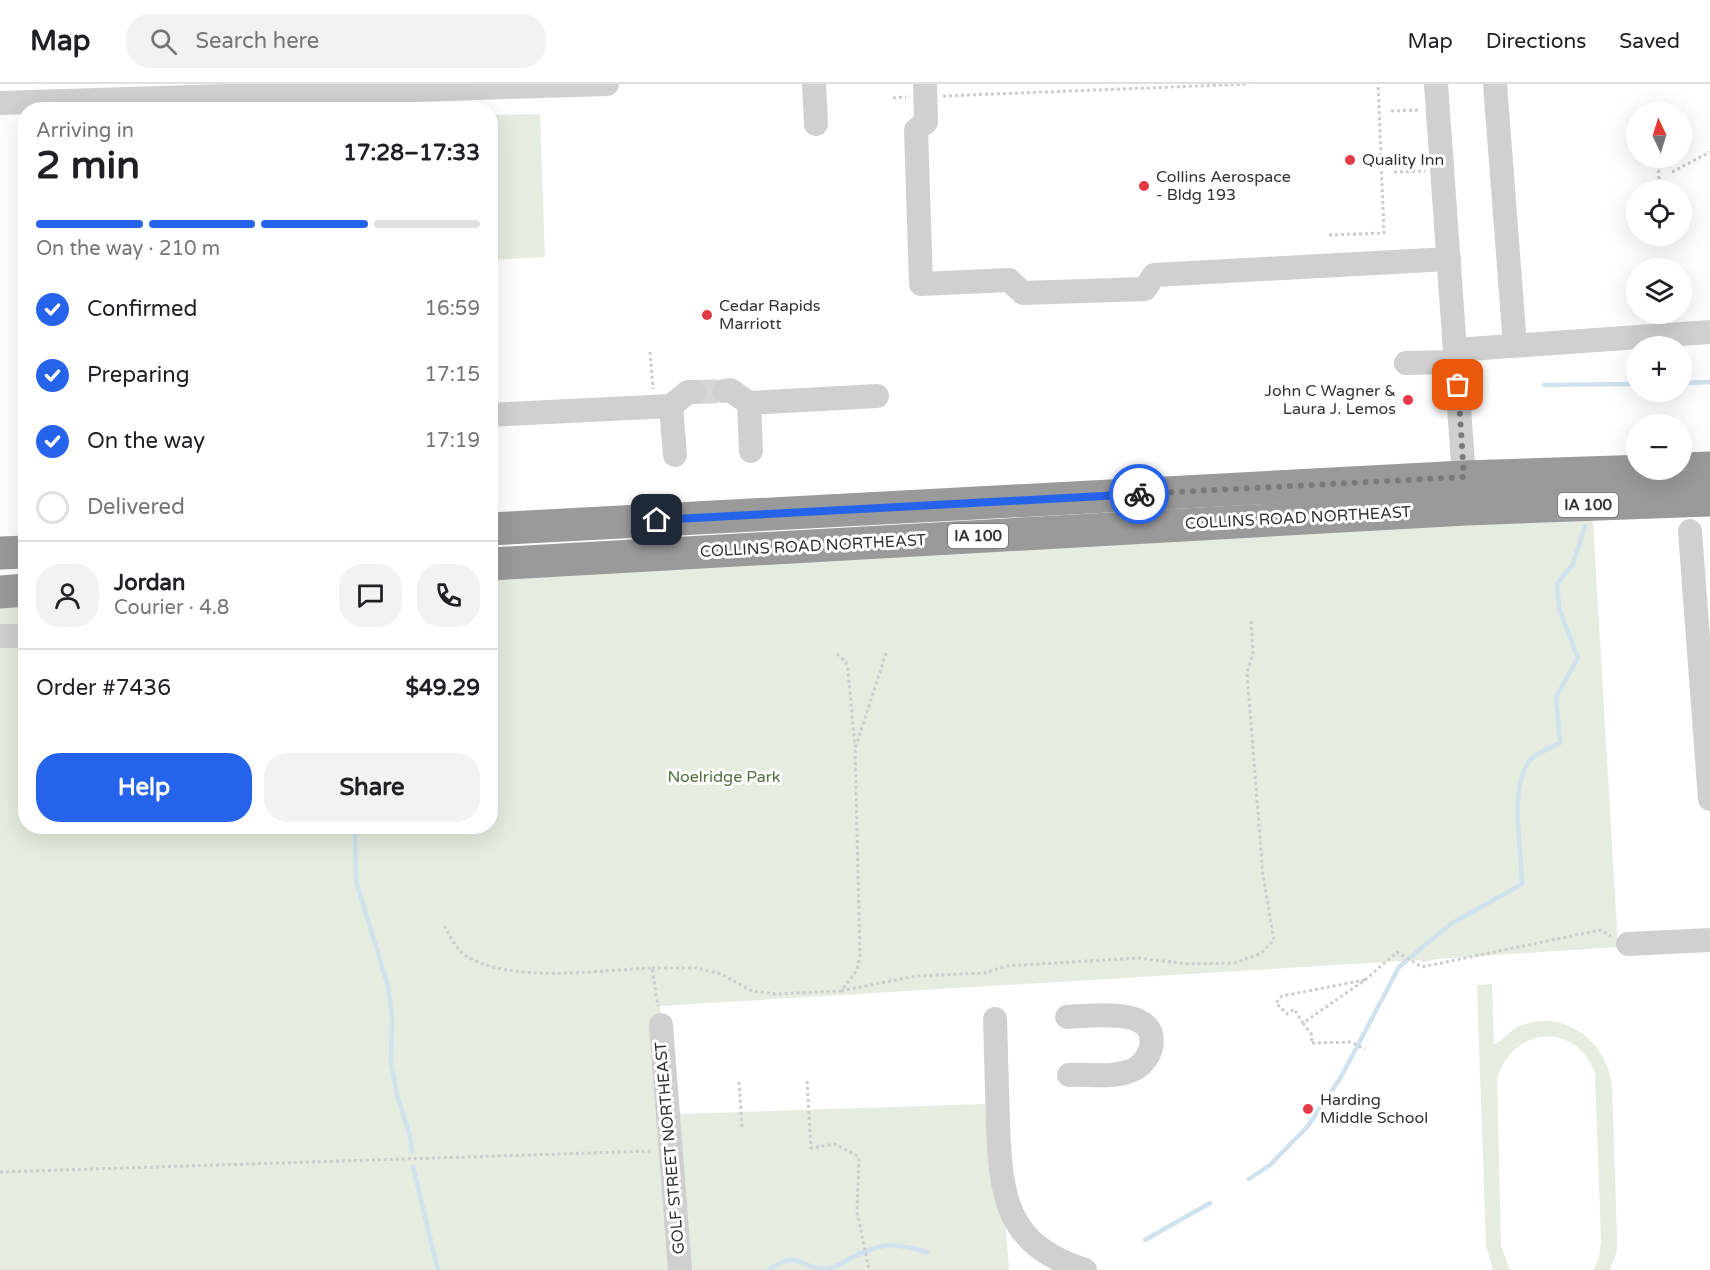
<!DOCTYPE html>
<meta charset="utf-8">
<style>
body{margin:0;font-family:"Varela Round",sans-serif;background:#f2f2f2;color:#202124;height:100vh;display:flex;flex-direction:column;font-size:22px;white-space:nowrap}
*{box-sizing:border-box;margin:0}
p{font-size:20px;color:#757577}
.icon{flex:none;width:33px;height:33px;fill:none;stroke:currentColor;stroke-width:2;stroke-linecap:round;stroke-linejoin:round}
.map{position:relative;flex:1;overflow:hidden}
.side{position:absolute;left:18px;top:18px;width:480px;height:732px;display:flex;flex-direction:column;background:#fff;border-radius:24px;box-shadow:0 6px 24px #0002}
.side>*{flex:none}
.needle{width:39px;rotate:356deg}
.controls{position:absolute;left:1626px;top:18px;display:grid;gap:12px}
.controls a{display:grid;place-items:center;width:66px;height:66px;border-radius:50%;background:#fff;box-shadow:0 6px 24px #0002;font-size:30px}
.pin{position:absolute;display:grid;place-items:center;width:51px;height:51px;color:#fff;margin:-26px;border-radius:12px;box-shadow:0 3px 9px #0006}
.courier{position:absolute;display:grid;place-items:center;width:60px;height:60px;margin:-30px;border:4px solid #2563eb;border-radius:50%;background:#fff;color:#222;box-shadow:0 2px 8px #0007}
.summary em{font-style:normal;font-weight:700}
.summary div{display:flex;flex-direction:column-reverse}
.summary{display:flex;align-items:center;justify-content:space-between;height:102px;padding:0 18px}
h1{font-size:39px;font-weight:700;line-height:45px}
.bar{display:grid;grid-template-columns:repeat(4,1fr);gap:9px 6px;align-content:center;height:72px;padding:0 18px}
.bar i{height:8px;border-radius:4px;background:#e0e0e0}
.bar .current{background:#2563eb}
.bar p{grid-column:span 4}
.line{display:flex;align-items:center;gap:15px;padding:0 18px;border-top:2px solid #e0e0e0}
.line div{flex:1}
.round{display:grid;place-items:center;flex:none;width:63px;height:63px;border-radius:24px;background:#f2f2f2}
ol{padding:0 18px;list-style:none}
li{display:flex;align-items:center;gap:18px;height:66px}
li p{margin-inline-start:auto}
li .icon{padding:6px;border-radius:50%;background:#2563eb;color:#fff;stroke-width:4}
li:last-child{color:#757577}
li i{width:33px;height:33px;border:3px solid #e0e0e0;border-radius:50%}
.button{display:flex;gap:12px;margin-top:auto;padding:12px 18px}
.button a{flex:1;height:69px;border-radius:24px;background:#2563eb;color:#fff;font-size:24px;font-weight:700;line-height:69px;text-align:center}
.button a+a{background:#f2f2f2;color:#202124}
header{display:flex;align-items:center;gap:36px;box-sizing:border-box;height:84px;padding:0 30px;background:#fff;border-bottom:2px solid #e0e0e0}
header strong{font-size:28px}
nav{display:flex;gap:33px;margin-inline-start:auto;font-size:21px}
.search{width:420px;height:54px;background:#f2f2f2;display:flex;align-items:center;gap:15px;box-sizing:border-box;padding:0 21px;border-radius:24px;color:#757577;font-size:22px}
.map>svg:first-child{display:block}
.green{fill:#e6ecdf}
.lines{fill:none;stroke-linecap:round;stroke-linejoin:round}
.stream{stroke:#cfe2ee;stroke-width:4.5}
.minor-tunnel{stroke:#d6d6d6;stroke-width:24;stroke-dasharray:24 12;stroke-linecap:butt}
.path{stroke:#cdcdcd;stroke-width:3;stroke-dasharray:3 3;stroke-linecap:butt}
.minor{stroke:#d0d0d0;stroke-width:24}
.highway{stroke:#9a9a9a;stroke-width:33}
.done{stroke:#7a7a7a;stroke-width:6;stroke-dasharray:0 10.8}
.route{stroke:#2563eb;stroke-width:8}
.poi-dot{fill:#e63946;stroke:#fff;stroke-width:2}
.labels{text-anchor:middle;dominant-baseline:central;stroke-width:6;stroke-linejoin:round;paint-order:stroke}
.shield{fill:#fff;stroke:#707070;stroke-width:1.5}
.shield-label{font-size:15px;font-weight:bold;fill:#333}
.poi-label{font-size:16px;fill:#333;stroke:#fff;text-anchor:start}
.street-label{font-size:16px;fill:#333;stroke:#fff}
.park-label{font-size:16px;fill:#56703f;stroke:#fff}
</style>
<header>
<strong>Map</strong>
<div class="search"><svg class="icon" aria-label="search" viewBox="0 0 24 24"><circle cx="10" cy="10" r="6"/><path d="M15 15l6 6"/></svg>Search here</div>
<nav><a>Map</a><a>Directions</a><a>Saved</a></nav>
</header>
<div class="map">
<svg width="1710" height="1186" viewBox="0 0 1710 1186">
<rect width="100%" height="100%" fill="#fff"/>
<g class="green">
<polygon points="540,30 545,173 491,176 491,31"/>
<polygon points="1592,420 1618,863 1437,875 1423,878 1420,876 660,922 665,999 681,1030 985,1020 993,1108 1006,1145 1009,1186 0,1186 0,508 25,506 26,742 490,742 491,480"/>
<path d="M1492 900 1494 961C1502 956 1508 949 1516 944 1560 922 1605 954 1612 1000L1617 1155V1167L1610 1186H1593L1599 1175 1601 1157 1595 989C1576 937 1513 942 1497 994L1501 1162 1510 1186H1493L1486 1162 1477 901Z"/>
</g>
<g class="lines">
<g class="stream">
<polyline points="1682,299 1710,298"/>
<polyline points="1544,301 1636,300"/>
<polyline points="355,742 356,797 388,902 392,934 391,978 397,1011 410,1052 412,1067"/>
<polyline points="413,1083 438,1186"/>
<path d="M1249 1095 1270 1081 1308 1042 1341 993 1399 883 1449 841 1522 800C1522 767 1506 693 1535 672 1542 667 1552 663 1560 659L1556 613 1578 574 1559 524 1557 500 1573 480 1585 442"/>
<polyline points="1145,1156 1210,1119"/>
<path d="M769 1186C799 1163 802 1186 825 1185 834 1185 844 1178 851 1174 883 1158 893 1158 927 1168"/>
</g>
<polyline class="minor-tunnel" points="694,308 724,307"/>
<g class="path">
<polyline points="943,12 1249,0"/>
<polyline points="893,14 906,13"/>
<polyline points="1391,27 1419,26"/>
<polyline points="1658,74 1659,96"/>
<polyline points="1394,88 1425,87"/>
<polyline points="1672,88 1710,68"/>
<polyline points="1329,151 1384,149 1378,0"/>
<polyline points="650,268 653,305"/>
<polyline points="837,570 846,578 848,587 855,663"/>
<path d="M444 842C450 851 457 867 466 872 513 900 598 886 652 884L658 922"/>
<polyline points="652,884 697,884 721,890 752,907 776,910 841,907 857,886 860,871 855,665 887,566"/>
<polyline points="1365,896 1282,912 1276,919 1287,930 1294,925 1303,939 1365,896 1397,868 1422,883 1600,846 1611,852"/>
<polyline points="841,907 915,892 985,889 1006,882 1138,874 1189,880 1234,879 1260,870 1274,856 1263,792 1247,589 1253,569 1251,537"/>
<polyline points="1303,939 1312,951 1311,959 1351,958 1365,965"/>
<polyline points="807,997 811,1064 835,1060 859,1073 857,1128 869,1186"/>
<polyline points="739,998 742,1043"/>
<polyline points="0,1088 652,1067"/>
</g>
<g class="minor">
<polyline points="814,0 816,40"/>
<polyline points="925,0 926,38 916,46 921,200 1009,196 1023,209 1145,205 1154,191 1449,175"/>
<polyline points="1436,0 1465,407"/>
<polyline points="1495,0 1515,261"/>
<polyline points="0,19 607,0"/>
<polyline points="1455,266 1710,248"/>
<polyline points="1406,279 1456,278"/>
<polyline points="724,307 730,306 749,319 877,312"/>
<polyline points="749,319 751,367"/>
<polyline points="671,322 675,371"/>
<polyline points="490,331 671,322 688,308 694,308"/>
<polyline points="1690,447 1710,715"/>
<polyline points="0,552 26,552"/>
<polyline points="1628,860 1710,856"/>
<path d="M1067 933C1090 932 1160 921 1151 964 1148 974 1140 984 1130 987 1112 994 1088 990 1069 991"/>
<path d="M995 935C996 970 997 1005 998 1040 1001 1114 1006 1161 1085 1186"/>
<polyline points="661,941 680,1186"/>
</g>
<g class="highway">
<polyline points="1682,385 1710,384"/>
<polyline points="490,445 1464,393 1677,386"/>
<polyline points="0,469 26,468"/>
<polyline points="490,480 1466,425 1710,416"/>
<polyline points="0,508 26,506"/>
</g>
</g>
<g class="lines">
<polyline class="done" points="1139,410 1464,393 1458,301"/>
<polyline class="route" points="657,436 1139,410"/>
</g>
<g class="poi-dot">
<circle cx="1350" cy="76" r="6"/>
<circle cx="1144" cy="102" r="6"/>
<circle cx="707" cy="231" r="6"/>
<circle cx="1408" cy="316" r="6"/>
<circle cx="1308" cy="1025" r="6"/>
</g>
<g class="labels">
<g class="shield">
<rect x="1558" y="409" width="60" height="24" rx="4.5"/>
<rect x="948" y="440" width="60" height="24" rx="4.5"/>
</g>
<g class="shield-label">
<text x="1588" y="421">IA 100</text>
<text x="978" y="452">IA 100</text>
</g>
<g class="poi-label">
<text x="1362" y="76">Quality Inn</text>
<text x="1156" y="93">Collins Aerospace<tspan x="1156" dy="18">- Bldg 193</tspan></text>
<text x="719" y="222">Cedar Rapids<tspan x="719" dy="18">Marriott</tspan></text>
<text x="1396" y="307" text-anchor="end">John C Wagner &amp;<tspan x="1396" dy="18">Laura J. Lemos</tspan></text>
<text x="1320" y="1016">Harding<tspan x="1320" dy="18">Middle School</tspan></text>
</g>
<g class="street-label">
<text transform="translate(1298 434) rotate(-3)">COLLINS ROAD NORTHEAST</text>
<text transform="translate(813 462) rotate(-3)">COLLINS ROAD NORTHEAST</text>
<text transform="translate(670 1064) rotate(-95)">GOLF STREET NORTHEAST</text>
</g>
<g class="park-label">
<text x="724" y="693">Noelridge Park</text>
</g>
</g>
</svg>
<div class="controls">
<a><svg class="needle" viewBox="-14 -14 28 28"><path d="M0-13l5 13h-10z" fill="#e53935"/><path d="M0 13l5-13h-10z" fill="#757577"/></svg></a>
<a><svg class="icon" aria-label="locate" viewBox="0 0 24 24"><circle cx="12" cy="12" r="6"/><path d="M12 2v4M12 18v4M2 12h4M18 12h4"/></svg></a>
<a><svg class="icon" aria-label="layers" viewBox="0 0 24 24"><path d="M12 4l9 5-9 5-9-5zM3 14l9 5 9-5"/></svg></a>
<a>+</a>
<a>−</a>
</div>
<div class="pin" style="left:1458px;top:301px;background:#ea580c"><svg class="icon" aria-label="bag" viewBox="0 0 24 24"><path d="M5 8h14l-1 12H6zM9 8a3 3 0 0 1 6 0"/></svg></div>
<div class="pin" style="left:657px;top:436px;background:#1f2937"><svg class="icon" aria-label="home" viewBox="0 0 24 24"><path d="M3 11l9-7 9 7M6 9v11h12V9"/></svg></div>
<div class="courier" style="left:1139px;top:410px"><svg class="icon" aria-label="bike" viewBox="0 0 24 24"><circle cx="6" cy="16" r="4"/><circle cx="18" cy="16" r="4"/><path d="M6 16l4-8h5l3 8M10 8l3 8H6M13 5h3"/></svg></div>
<section class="side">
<div class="summary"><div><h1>2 min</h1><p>Arriving in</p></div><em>17:28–17:33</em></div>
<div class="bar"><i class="current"></i><i class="current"></i><i class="current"></i><i></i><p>On the way · 210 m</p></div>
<ol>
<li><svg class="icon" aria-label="check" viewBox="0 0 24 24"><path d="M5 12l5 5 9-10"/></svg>Confirmed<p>16:59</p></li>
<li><svg class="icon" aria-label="check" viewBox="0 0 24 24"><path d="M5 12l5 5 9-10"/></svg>Preparing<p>17:15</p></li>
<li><svg class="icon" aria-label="check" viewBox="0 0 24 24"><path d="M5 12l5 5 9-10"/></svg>On the way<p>17:19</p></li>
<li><i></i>Delivered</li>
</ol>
<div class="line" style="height:108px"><a class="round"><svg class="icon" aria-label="person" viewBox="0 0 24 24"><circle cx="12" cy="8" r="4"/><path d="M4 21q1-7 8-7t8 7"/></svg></a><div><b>Jordan</b><p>Courier · 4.8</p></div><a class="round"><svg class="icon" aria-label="chat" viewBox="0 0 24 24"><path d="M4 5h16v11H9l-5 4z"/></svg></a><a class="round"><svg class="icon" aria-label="phone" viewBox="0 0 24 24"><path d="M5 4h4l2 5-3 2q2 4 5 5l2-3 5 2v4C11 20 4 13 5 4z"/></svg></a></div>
<div class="line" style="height:78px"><div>Order #7436</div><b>$49.29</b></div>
<div class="button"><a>Help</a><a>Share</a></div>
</section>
</div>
